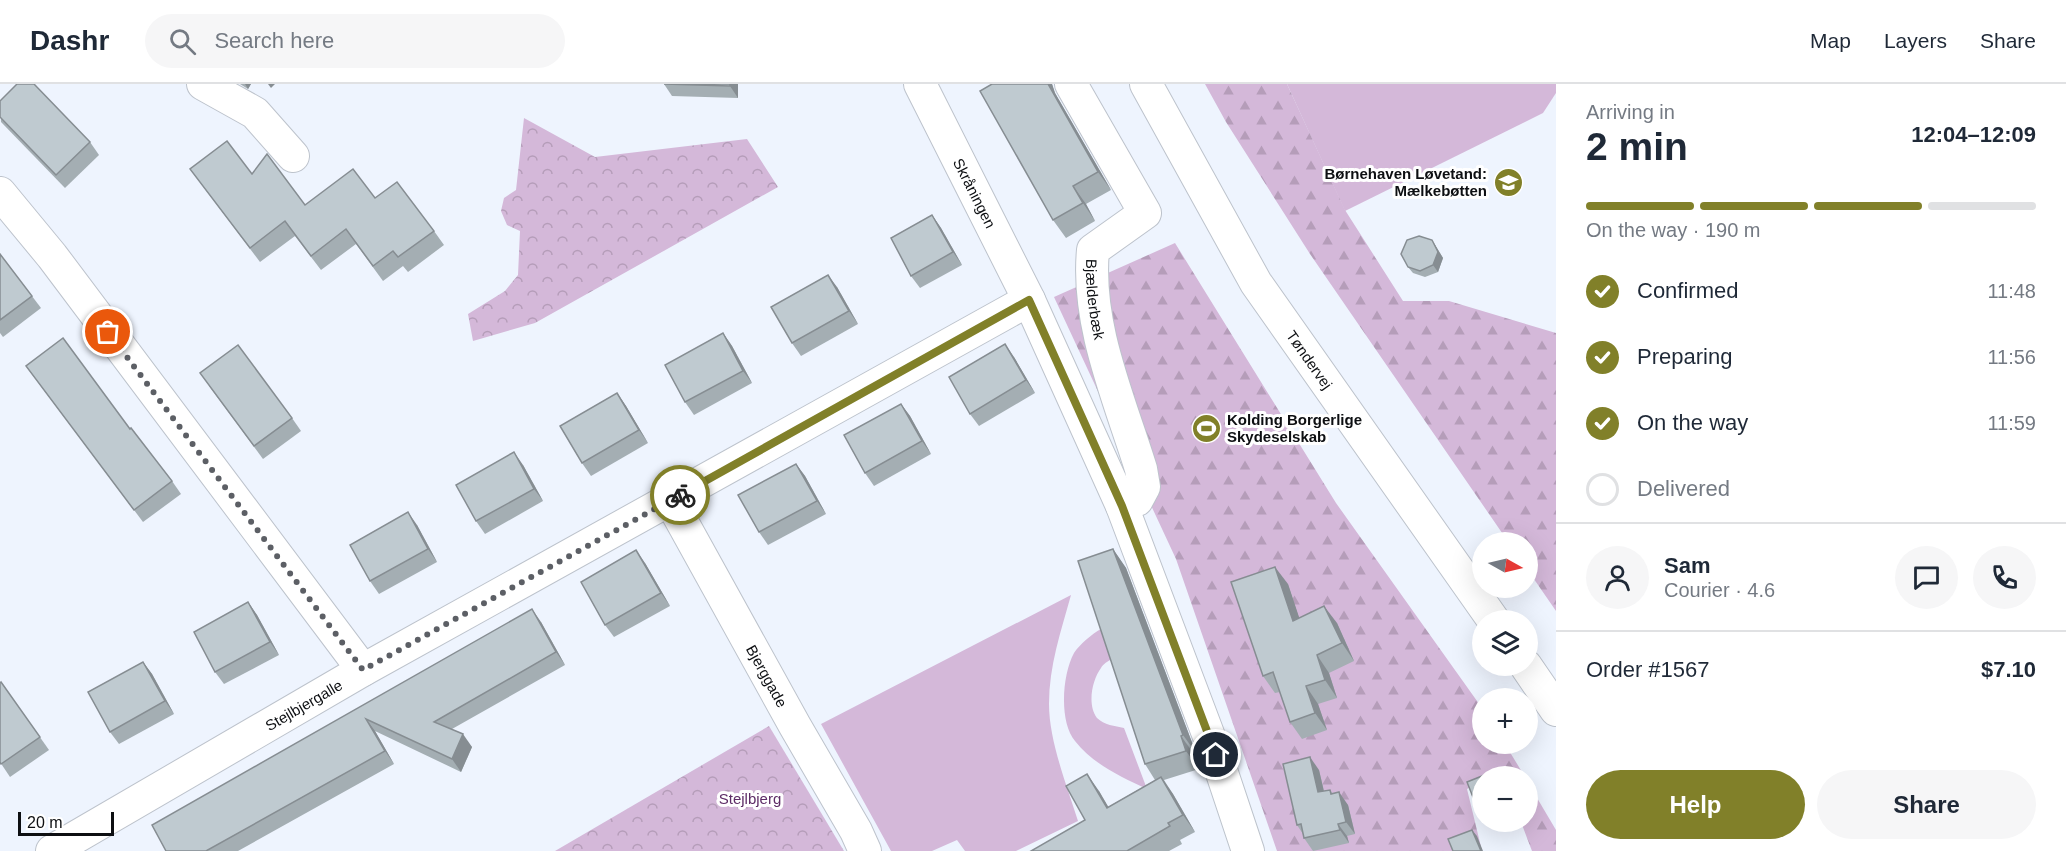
<!DOCTYPE html>
<meta charset="utf-8">
<style>
body{margin:0;font-family:Arial,sans-serif;background:#f6f6f7;color:#1f2937;height:100vh;display:flex;flex-direction:column;font-size:22px;white-space:nowrap}
*{box-sizing:border-box;margin:0}
p{font-size:20px;color:#747a83}
.icon{flex:none;width:33px;height:33px;fill:none;stroke:currentColor;stroke-width:2;stroke-linecap:round;stroke-linejoin:round}
.map{position:relative;flex:1;overflow:hidden}
.details{display:flex;flex-direction:column;background:#fff;width:510px}
.details>*{flex:none}
.needle{width:39px;rotate:98deg}
.controls{position:absolute;left:1472px;top:448px;display:grid;gap:12px}
.controls a{display:grid;place-items:center;width:66px;height:66px;border-radius:50%;background:#fff;box-shadow:0 6px 24px #0002;font-size:30px}
.scale{position:absolute;left:18px;bottom:15px;width:96px;box-sizing:border-box;padding-left:6px;border:3px solid #0d0f12;border-top:0;font-size:16px;line-height:21px;white-space:nowrap;color:#0d0f12;-webkit-text-stroke:4px #fff;paint-order:stroke}
.pin{position:absolute;display:grid;place-items:center;width:51px;height:51px;color:#fff;margin:-26px;border:3px solid #fff;border-radius:50%;box-shadow:0 2px 6px #0007}
.courier{position:absolute;display:grid;place-items:center;width:60px;height:60px;margin:-30px;border:4px solid #818029;border-radius:50%;background:#fff;color:#222;box-shadow:0 2px 8px #0007}
.summary em{font-style:normal;font-weight:700}
.summary div{display:flex;flex-direction:column-reverse}
.summary{display:flex;align-items:center;justify-content:space-between;height:102px;padding:0 30px}
h1{font-size:39px;font-weight:700;line-height:45px}
.bar{display:grid;grid-template-columns:repeat(4,1fr);gap:9px 6px;align-content:center;height:72px;padding:0 30px}
.bar i{height:8px;border-radius:4px;background:#e0e1e3}
.bar .on{background:#818029}
.bar p{grid-column:span 4}
.line{display:flex;align-items:center;gap:15px;padding:0 30px;border-top:2px solid #e0e1e3}
.line div{flex:1}
.round{display:grid;place-items:center;flex:none;width:63px;height:63px;border-radius:32px;background:#f6f6f7}
ol{padding:0 30px;list-style:none}
li{display:flex;align-items:center;gap:18px;height:66px}
li p{margin-inline-start:auto}
li .icon{padding:6px;border-radius:50%;background:#818029;color:#fff;stroke-width:4}
li:last-child{color:#747a83}
li i{width:33px;height:33px;border:3px solid #e0e1e3;border-radius:50%}
.action{display:flex;gap:12px;margin-top:auto;padding:12px 30px}
.action a{flex:1;height:69px;border-radius:36px;background:#818029;color:#fff;font-size:24px;font-weight:700;line-height:69px;text-align:center}
.action a+a{background:#f6f6f7;color:#1f2937}
header{display:flex;align-items:center;gap:36px;box-sizing:border-box;height:84px;padding:0 30px;background:#fff;border-bottom:2px solid #e0e1e3}
header strong{font-size:28px}
nav{display:flex;gap:33px;margin-inline-start:auto;font-size:21px}
.search{width:420px;height:54px;background:#f6f6f7;display:flex;align-items:center;gap:15px;box-sizing:border-box;padding:0 21px;border-radius:33px;color:#747a83;font-size:22px}
main{display:flex;flex:1;min-height:0}
.map>svg:first-child{display:block}
.green{fill:#d4b8d9}
.forest{fill:url(#forest-firs)}
.park{fill:url(#park-crowns)}
.lines{fill:none;stroke-linecap:round;stroke-linejoin:round}
.minor-casing{stroke:#bdc3cc;stroke-width:34}
.minor{stroke:#fff;stroke-width:32}
.wall{fill:#a4aeb3}
.shaded-wall{fill:#868d92}
.building{fill:#bfcad0;stroke:#868d92;stroke-width:1.5}
.done{stroke:#5c5f65;stroke-width:6;stroke-dasharray:0 10.8}
.route{stroke:#818029;stroke-width:8}
.labels{text-anchor:middle;dominant-baseline:central;stroke-width:6;stroke-linejoin:round;paint-order:stroke}
.poi-label{font-size:15px;font-weight:bold;fill:#0d0f12;stroke:#fff;text-anchor:end}
.street-label{font-size:15px;fill:#0d0f12;stroke:#fff}
.park-label{font-size:15px;fill:#5d2c66;stroke:#fff}
</style>
<header>
<strong>Dashr</strong>
<div class="search"><svg class="icon" aria-label="search" viewBox="0 0 24 24"><circle cx="10" cy="10" r="6"/><path d="M15 15l6 6"/></svg>Search here</div>
<nav><a>Map</a><a>Layers</a><a>Share</a></nav>
</header>
<main>
<div class="map">
<svg width="1556" height="767" viewBox="0 0 1556 767">
<defs>
<pattern id="forest-firs" width="22" height="20" patternUnits="userSpaceOnUse" patternTransform="scale(1.5)"><rect width="22" height="20" fill="#d4b8d9"/><path d="M5 1l3.5 6h-7zM16 11l3.5 6h-7z" fill="#b59db9"/></pattern>
<pattern id="park-crowns" width="20" height="18" patternUnits="userSpaceOnUse" patternTransform="scale(1.5)"><rect width="20" height="18" fill="#d4b8d9"/><path d="M2 6a3 3 0 1 1 6 0M12 15a3 3 0 1 1 6 0" fill="none" stroke="#b59db9"/></pattern>
</defs>
<rect width="100%" height="100%" fill="#eef4fe"/>
<g class="green">
<polygon points="1287,0 1556,0 1556,9 1543,29 1345,127"/>
<path d="M1071 511C1061 547 1049 582 1049 620 1049 657 1067 702 1078 737L1016 767H965L957 756 932 767H891L821 640Z"/>
<path d="M1101 545 1112 575C1108 577 1103 580 1101 584 1092 596 1087 621 1097 634 1104 641 1115 642 1124 644L1147 705C1121 693 1093 680 1075 657 1059 638 1062 591 1074 569 1080 560 1092 550 1101 545Z"/>
</g>
<g class="forest">
<polygon points="1205,0 1287,0 1345,126 1403,217 1449,217 1556,249 1556,527 1527,485 1527,459 1509,459 1310,170 1226,38"/>
<polygon points="1175,159 1336,419 1482,624 1482,660 1505,660 1525,693 1503,693 1500,686 1488,693 1482,693 1482,696 1467,705 1482,767 1277,767 1176,475 1054,213"/>
<polygon points="1527,697 1556,746 1556,767 1532,767 1521,738 1527,738"/>
</g>
<g class="park">
<polygon points="524,34 595,73 747,55 778,103 535,239 473,257 468,230 505,207 518,191 520,147 507,141 501,127 504,114 516,106"/>
<polygon points="769,642 844,767 555,767"/>
</g>
<g class="lines">
<defs>
<g id="minor">
<polyline points="203,0 255,29 293,72"/>
<path id="s1" d="M920 0 1029 216 1122 422 1216 671 1248 767"/>
<path id="s2" d="M1071 0 1145 129 1093 166C1086 241 1119 314 1141 385L1144 403 1137 416 1122 422"/>
<path id="s3" d="M1146 0 1256 199 1494 537"/>
<polyline points="0,109 52,172 363,586"/>
<path id="s4" d="M670 416 795 642 856 747 865 767"/>
<polyline points="1526,582 1556,626"/>
<path id="s5" d="M52 767 363 586 1029 216"/>
</g>
</defs>
<use href="#minor" class="minor-casing"/>
<use href="#minor" class="minor"/>
</g>
<g class="wall">
<polygon points="240,0 251,0 248,5"/>
<polygon points="664,0 738,0 738,14 672,12"/>
<polygon points="992,0 1052,0 1055,9 1111,106 1086,120 1095,137 1066,154 1053,136"/>
<polygon points="0,17 90,58 99,71 65,104 1,38"/>
<polygon points="190,85 252,90 305,121 375,114 434,147 444,161 408,188 403,182 383,197 356,160 321,186 295,152 260,178"/>
<polygon points="932,131 941,144 962,181 920,204 911,192"/>
<polygon points="1432,156 1443,174 1438,188 1425,193 1413,189 1408,183"/>
<polygon points="0,170 41,224 3,253 0,249"/>
<polygon points="837,203 858,240 801,272 792,259"/>
<polygon points="723,249 732,262 752,299 694,331 685,318"/>
<polygon points="1014,273 1035,309 979,342 970,330"/>
<polygon points="26,282 130,345 172,397 181,410 143,438"/>
<polygon points="209,302 292,334 301,347 263,375"/>
<polygon points="617,309 626,322 648,359 591,392 582,379"/>
<polygon points="901,320 910,332 931,370 874,402 865,389"/>
<polygon points="796,380 805,392 826,430 768,461 759,448"/>
<polygon points="523,381 543,417 485,450 476,437"/>
<polygon points="417,441 437,478 379,510 370,497"/>
<polygon points="1113,465 1126,484 1196,669 1194,670 1199,685 1164,696 1173,710 1195,748 1180,756 1182,760 1169,767 1031,767 1085,736 1099,707 1108,723 1155,696 1145,680"/>
<polygon points="645,479 670,522 614,553 605,541"/>
<polygon points="1288,500 1299,534 1337,539 1354,577 1329,589 1337,614 1318,620 1327,646 1302,655 1290,638 1280,608 1275,609 1263,592"/>
<polygon points="248,518 257,531 279,571 224,600 215,588"/>
<polygon points="541,538 565,581 452,645 472,663 461,688 375,647 394,680 238,767 166,767 152,741"/>
<polygon points="143,578 152,590 174,630 119,660 110,648"/>
<polygon points="1,598 49,666 10,693 0,678"/>
<polygon points="1319,686 1324,707 1330,706 1333,710 1348,721 1355,750 1347,752 1349,759 1313,767 1304,754 1303,750 1297,741"/>
<polygon points="1497,686 1502,693 1482,693 1482,731 1478,726 1467,698"/>
</g>
<g class="shaded-wall">
<polygon points="245,0 251,0 248,5"/>
<polygon points="268,0 275,0 271,4"/>
<polygon points="730,0 738,0 738,14 730,2"/>
<polygon points="1048,0 1052,0 1055,9 1111,106 1098,88"/>
<polygon points="1073,102 1086,120 1095,137 1083,119"/>
<polygon points="932,131 941,144 962,181 953,168"/>
<polygon points="1432,156 1443,174 1438,188 1433,181"/>
<polygon points="828,191 837,203 858,240 849,227"/>
<polygon points="723,249 732,262 752,299 743,287"/>
<polygon points="1005,260 1014,273 1035,309 1026,296"/>
<polygon points="617,309 626,322 648,359 639,346"/>
<polygon points="901,320 910,332 931,370 922,357"/>
<polygon points="514,368 523,381 543,417 534,405"/>
<polygon points="796,380 805,392 826,430 817,417"/>
<polygon points="408,428 417,441 437,478 428,465"/>
<polygon points="1113,465 1126,484 1196,669 1183,651"/>
<polygon points="636,466 645,479 670,522 661,509"/>
<polygon points="1275,483 1288,500 1306,554 1293,537"/>
<polygon points="248,518 257,531 279,571 270,558"/>
<polygon points="1324,522 1337,539 1354,577 1342,559"/>
<polygon points="532,525 541,538 565,581 556,568"/>
<polygon points="1317,571 1329,589 1337,614 1325,596"/>
<polygon points="143,578 152,590 174,630 165,617"/>
<polygon points="1306,602 1318,620 1327,646 1315,629"/>
<polygon points="366,635 375,647 394,680 385,667"/>
<polygon points="463,650 472,663 461,688 452,675"/>
<polygon points="1181,652 1194,670 1199,685 1186,667"/>
<polygon points="1310,673 1319,686 1327,721 1318,708"/>
<polygon points="1087,690 1099,707 1119,741 1107,724"/>
<polygon points="1161,693 1173,710 1195,748 1183,731"/>
<polygon points="1339,708 1348,721 1355,750 1346,738"/>
<polygon points="1338,740 1347,752 1349,759 1340,746"/>
<polygon points="1472,746 1477,752 1483,767 1481,767"/>
</g>
<g class="building">
<polygon points="17,0 34,0 90,58 56,91 0,33 0,17"/>
<polygon points="664,0 730,0 730,2"/>
<polygon points="992,0 1048,0 1098,88 1073,102 1083,119 1053,136 980,7"/>
<polygon points="227,57 252,90 267,70 305,121 353,85 375,114 397,98 434,147 398,173 393,167 373,182 346,145 311,172 285,137 250,164 190,85"/>
<polygon points="932,131 953,168 911,192 891,154"/>
<polygon points="1419,152 1432,156 1438,168 1433,181 1420,187 1408,183 1401,170 1407,156"/>
<polygon points="0,170 32,212 0,236"/>
<polygon points="828,191 849,227 792,259 771,223"/>
<polygon points="723,249 743,287 685,318 665,281"/>
<polygon points="63,254 130,345 131,344 172,397 134,426 26,282"/>
<polygon points="1005,260 1026,296 970,330 949,293"/>
<polygon points="238,261 292,334 254,362 200,289"/>
<polygon points="617,309 639,346 582,379 560,342"/>
<polygon points="901,320 922,357 865,389 844,351"/>
<polygon points="514,368 534,405 476,437 456,401"/>
<polygon points="796,380 817,417 759,448 738,411"/>
<polygon points="408,428 428,465 370,497 350,461"/>
<polygon points="1113,465 1183,651 1181,652 1186,667 1145,680 1078,477"/>
<polygon points="636,466 661,509 605,541 581,498"/>
<polygon points="1275,483 1293,537 1324,522 1342,559 1317,571 1325,596 1306,602 1315,629 1290,638 1273,588 1263,592 1231,498"/>
<polygon points="248,518 270,558 215,588 194,548"/>
<polygon points="532,525 556,568 434,638 463,650 452,675 366,635 385,667 206,767 166,767 152,741"/>
<polygon points="143,578 165,617 110,648 88,608"/>
<polygon points="1,598 40,653 1,680 0,678 0,599"/>
<polygon points="1310,673 1318,708 1330,706 1331,710 1339,708 1346,738 1338,740 1340,746 1304,754 1301,740 1297,741 1283,680"/>
<polygon points="1497,686 1500,693 1482,693 1482,724 1478,726 1467,698"/>
<polygon points="1087,690 1107,724 1161,693 1183,731 1168,739 1170,742 1127,767 1031,767 1085,736 1066,702"/>
<polygon points="1472,746 1481,767 1453,767 1448,755"/>
</g>
<g class="lines">
<polyline class="done" points="108,248 363,586 680,411"/>
<polyline class="route" points="680,411 1029,216 1122,422 1216,671"/>
</g>
<defs>
<symbol id="school-disc" viewBox="-11 -11 22 22"><circle r="9.5" fill="#818029" stroke="#fff"/><path d="M0-5L7-2L0 1L-7-2ZM-4 1L0 2.5L4 1V4Q0 6-4 4Z" fill="#fff"/></symbol>
<symbol id="stadium-disc" viewBox="-11 -11 22 22"><circle r="9.5" fill="#818029" stroke="#fff"/><path d="M0-5a6.5 5 0 1 0 0 10a6.5 5 0 1 0 0-10ZM-3.5-1.8h7v3.6h-7Z" fill="#fff"/></symbol>
</defs>
<g fill-rule="evenodd">
<use href="#school-disc" x="1492" y="82" width="33" height="33"/>
<use href="#stadium-disc" x="1190" y="328" width="33" height="33"/>
</g>
<g class="labels">
<g class="poi-label">
<text x="1487" y="89">Børnehaven Løvetand:<tspan x="1487" dy="17">Mælkebøtten</tspan></text>
<text x="1227" y="335" text-anchor="start">Kolding Borgerlige<tspan x="1227" dy="17">Skydeselskab</tspan></text>
</g>
<g class="street-label">
<text stroke="none"><textPath href="#s1" startOffset="122">Skråningen</textPath></text>
<text stroke="none"><textPath href="#s2" startOffset="262">Bjælderbæk</textPath></text>
<text stroke="none"><textPath href="#s3" startOffset="321">Tøndervej</textPath></text>
<text stroke="none"><textPath href="#s4" startOffset="201">Bjerggade</textPath></text>
<text stroke="none"><textPath href="#s5" startOffset="291">Stejlbjergalle</textPath></text>
</g>
<g class="park-label">
<text x="750" y="714">Stejlbjerg</text>
</g>
</g>
</svg>
<div class="controls">
<a><svg class="needle" viewBox="-14 -14 28 28"><path d="M0-13l5 13h-10z" fill="#e53935"/><path d="M0 13l5-13h-10z" fill="#747a83"/></svg></a>
<a><svg class="icon" aria-label="layers" viewBox="0 0 24 24"><path d="M12 4l9 5-9 5-9-5zM3 14l9 5 9-5"/></svg></a>
<a>+</a>
<a>−</a>
</div>
<div class="scale">20 m</div>
<div class="pin" style="left:108px;top:248px;background:#ea580c"><svg class="icon" aria-label="bag" viewBox="0 0 24 24"><path d="M5 8h14l-1 12H6zM9 8a3 3 0 0 1 6 0"/></svg></div>
<div class="pin" style="left:1216px;top:671px;background:#1f2937"><svg class="icon" aria-label="home" viewBox="0 0 24 24"><path d="M3 11l9-7 9 7M6 9v11h12V9"/></svg></div>
<div class="courier" style="left:680px;top:411px"><svg class="icon" aria-label="bike" viewBox="0 0 24 24"><circle cx="6" cy="16" r="4"/><circle cx="18" cy="16" r="4"/><path d="M6 16l4-8h5l3 8M10 8l3 8H6M13 5h3"/></svg></div>
</div>
<section class="details">
<div class="summary"><div><h1>2 min</h1><p>Arriving in</p></div><em>12:04–12:09</em></div>
<div class="bar"><i class="on"></i><i class="on"></i><i class="on"></i><i></i><p>On the way · 190 m</p></div>
<ol>
<li><svg class="icon" aria-label="check" viewBox="0 0 24 24"><path d="M5 12l5 5 9-10"/></svg>Confirmed<p>11:48</p></li>
<li><svg class="icon" aria-label="check" viewBox="0 0 24 24"><path d="M5 12l5 5 9-10"/></svg>Preparing<p>11:56</p></li>
<li><svg class="icon" aria-label="check" viewBox="0 0 24 24"><path d="M5 12l5 5 9-10"/></svg>On the way<p>11:59</p></li>
<li><i></i>Delivered</li>
</ol>
<div class="line" style="height:108px"><a class="round"><svg class="icon" aria-label="person" viewBox="0 0 24 24"><circle cx="12" cy="8" r="4"/><path d="M4 21q1-7 8-7t8 7"/></svg></a><div><b>Sam</b><p>Courier · 4.6</p></div><a class="round"><svg class="icon" aria-label="chat" viewBox="0 0 24 24"><path d="M4 5h16v11H9l-5 4z"/></svg></a><a class="round"><svg class="icon" aria-label="phone" viewBox="0 0 24 24"><path d="M5 4h4l2 5-3 2q2 4 5 5l2-3 5 2v4C11 20 4 13 5 4z"/></svg></a></div>
<div class="line" style="height:78px"><div>Order #1567</div><b>$7.10</b></div>
<div class="action"><a>Help</a><a>Share</a></div>
</section>
</main>
